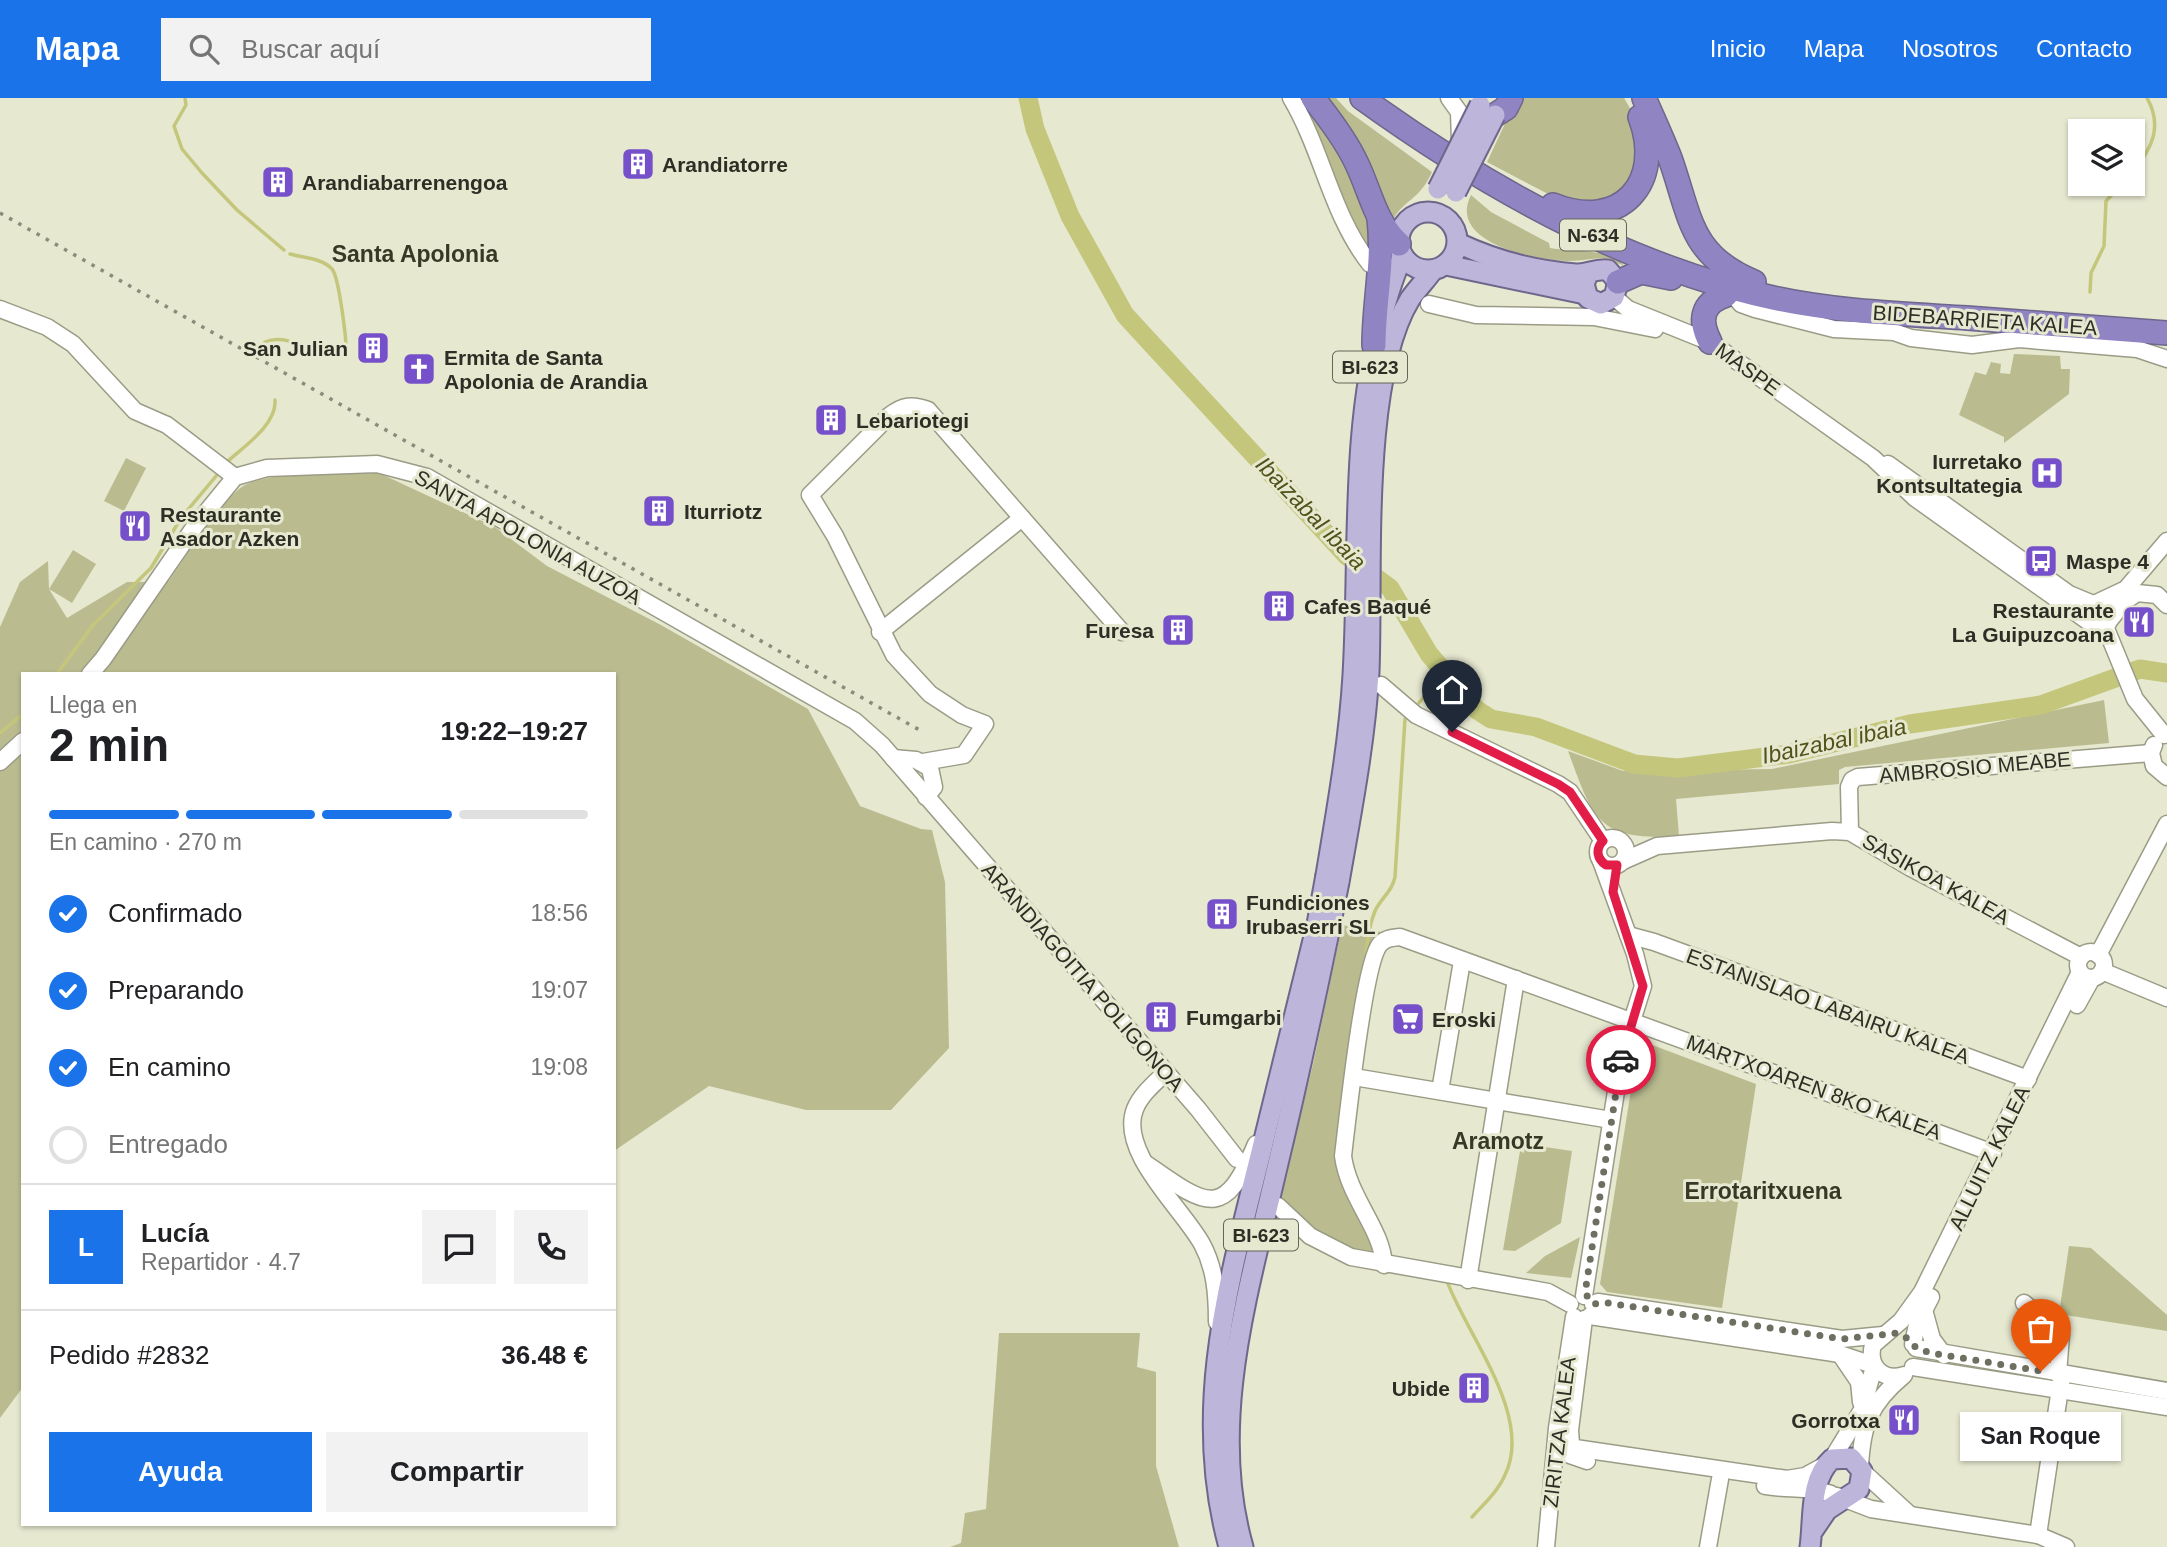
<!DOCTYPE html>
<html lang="es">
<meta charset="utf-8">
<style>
body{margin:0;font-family:Arial,sans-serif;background:#f2f2f2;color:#202124;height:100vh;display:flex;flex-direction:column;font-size:26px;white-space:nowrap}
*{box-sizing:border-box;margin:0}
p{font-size:23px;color:#757577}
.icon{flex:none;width:38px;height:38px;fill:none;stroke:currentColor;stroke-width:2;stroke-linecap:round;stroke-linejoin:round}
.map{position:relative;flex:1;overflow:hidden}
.details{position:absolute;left:21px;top:574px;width:595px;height:854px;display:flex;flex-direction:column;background:#fff;border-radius:0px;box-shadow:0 2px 5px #0004}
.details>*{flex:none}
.buttons{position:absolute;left:2068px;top:21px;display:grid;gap:14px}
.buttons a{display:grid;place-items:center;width:77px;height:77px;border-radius:0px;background:#fff;box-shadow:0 2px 5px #0004;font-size:35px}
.pin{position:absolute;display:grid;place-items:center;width:60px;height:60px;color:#fff;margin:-72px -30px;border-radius:50% 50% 50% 0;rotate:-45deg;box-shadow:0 0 7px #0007}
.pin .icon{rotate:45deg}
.courier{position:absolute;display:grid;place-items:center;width:70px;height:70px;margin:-35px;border:5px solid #e11d48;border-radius:50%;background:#fff;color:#222;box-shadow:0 2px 9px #0007}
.bubble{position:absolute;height:49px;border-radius:0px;background:#fff;box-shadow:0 2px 5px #0004;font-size:23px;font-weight:700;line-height:49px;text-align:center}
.head em{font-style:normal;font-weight:700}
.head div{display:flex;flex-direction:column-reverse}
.head{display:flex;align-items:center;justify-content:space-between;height:119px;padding:0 28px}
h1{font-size:46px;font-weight:700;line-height:52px}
.bar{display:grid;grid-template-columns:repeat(4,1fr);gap:10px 7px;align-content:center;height:84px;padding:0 28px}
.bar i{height:9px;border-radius:5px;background:#e0e0e0}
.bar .selected{background:#1a73e8}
.bar p{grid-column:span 4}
.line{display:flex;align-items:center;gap:18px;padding:0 28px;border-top:2px solid #e0e0e0}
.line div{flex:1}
.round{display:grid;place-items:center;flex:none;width:74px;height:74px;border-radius:0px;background:#f2f2f2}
ol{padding:0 28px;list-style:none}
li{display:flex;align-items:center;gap:21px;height:77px}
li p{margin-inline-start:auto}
li .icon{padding:7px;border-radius:50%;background:#1a73e8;color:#fff;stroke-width:4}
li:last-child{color:#757577}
li i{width:38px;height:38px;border:4px solid #e0e0e0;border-radius:50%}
.cta{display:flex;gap:14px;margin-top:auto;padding:14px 28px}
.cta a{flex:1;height:80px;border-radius:0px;background:#1a73e8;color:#fff;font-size:28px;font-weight:700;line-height:80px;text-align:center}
.cta a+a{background:#f2f2f2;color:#202124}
header{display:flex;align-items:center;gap:42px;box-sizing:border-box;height:98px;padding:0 35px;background:#1a73e8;color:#fff}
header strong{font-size:33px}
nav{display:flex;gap:38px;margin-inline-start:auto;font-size:24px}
.search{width:490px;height:63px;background:#f2f2f2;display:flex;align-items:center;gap:18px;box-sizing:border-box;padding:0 24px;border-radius:0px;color:#757577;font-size:26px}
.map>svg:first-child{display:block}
.green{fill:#babc90}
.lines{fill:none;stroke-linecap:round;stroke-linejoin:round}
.stream{stroke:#c4c77b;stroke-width:3.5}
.river{stroke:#c4c77b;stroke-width:19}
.minor-casing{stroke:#9b9c86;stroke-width:19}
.major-casing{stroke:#6e668b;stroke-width:23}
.highway-casing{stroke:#6e668b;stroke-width:26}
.minor{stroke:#fff;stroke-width:16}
.major{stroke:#bdb5da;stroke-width:19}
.highway{stroke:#9184c2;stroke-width:23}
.rail{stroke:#8a8c7b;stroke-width:3.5;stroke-dasharray:3.5 7;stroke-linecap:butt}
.major-bridge-casing{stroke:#6e668b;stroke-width:23;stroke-linecap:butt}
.major-bridge{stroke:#bdb5da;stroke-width:19}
.done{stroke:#6e6f61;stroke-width:7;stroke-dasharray:0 12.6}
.route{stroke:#e11d48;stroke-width:9}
.labels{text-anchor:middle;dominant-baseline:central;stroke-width:6;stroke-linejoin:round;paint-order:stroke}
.shield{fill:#e6e8d0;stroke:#646658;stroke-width:2}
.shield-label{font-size:19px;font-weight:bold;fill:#2d2e25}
.poi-label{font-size:21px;font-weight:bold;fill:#2d2e25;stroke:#e6e8d0;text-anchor:start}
.street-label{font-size:21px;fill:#2d2e25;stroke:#e6e8d0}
.neighbourhood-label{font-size:23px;font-weight:bold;fill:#373825;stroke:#e6e8d0}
.water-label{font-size:23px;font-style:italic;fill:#52531b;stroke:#e6e8d0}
</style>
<header>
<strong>Mapa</strong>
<div class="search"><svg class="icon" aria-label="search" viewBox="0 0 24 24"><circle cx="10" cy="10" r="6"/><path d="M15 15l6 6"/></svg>Buscar aquí</div>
<nav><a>Inicio</a><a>Mapa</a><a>Nosotros</a><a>Contacto</a></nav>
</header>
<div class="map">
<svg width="2167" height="1449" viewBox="0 0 2167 1449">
<rect width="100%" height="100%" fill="#e6e8d0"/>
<g class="green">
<polygon points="1296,0 1303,0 1347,66 1374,131 1375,163 1360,144"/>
<path d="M1321 0H1336L1348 13 1432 74C1419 103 1404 101 1392 123Z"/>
<path d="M1517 0H1624C1648 38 1641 53 1626 91L1596 106 1550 97 1487 64Z"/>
<path d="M1471 97 1491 114 1549 145 1550 150C1571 154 1612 150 1624 168 1617 165 1611 161 1603 160 1593 160 1582 163 1571 163 1539 163 1446 146 1471 97Z"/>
<polygon points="2014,256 2060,258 2061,271 2070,271 2069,296 2004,345 2004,339 1959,317 1975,274 1986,277 1991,264 2001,266 2000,275 2010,276"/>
<polygon points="126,360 146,370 124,413 104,403"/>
<path d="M379 375 495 429 547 468 661 527 808 611 860 708 921 731 932 732 945 784 949 950 891 1012H806L709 988 614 1053V576H23V1289L0 1320V529L20 484 48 463 49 491 73 452 96 466 72 505 49 491 67 520 127 484H168C184 462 223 398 245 387 276 372 344 376 379 375Z"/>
<path d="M2104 602 2109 645 1845 669 1839 672V686L1676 701 1679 738C1598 743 1594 723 1568 653L1623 673 1772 671Z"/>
<polygon points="1342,827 1381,834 1365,905 1343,1058 1378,1151 1367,1163 1351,1159 1278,1108 1314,962"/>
<polygon points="1639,942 1756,986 1722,1210 1607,1194 1600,1186"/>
<polygon points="1525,1046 1572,1053 1561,1125 1515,1153 1503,1152 1520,1053 1524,1055"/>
<polygon points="1580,1139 1571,1180 1526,1175 1545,1158"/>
<polygon points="2069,1148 2091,1150 2167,1217 2167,1233 2059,1216"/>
<polygon points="999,1235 1140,1235 1137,1269 1156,1274 1156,1368 1179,1449 950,1449 961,1445 965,1415 986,1411"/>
</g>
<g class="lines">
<g class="stream">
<polyline points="185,0 186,7 174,28 182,51 202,75 237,112 284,152"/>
<path d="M2133 73C2152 51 2163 28 2147 0"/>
<polyline points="2090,194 2091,175 2104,148 2106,103 2122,86"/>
<path d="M260 251 265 244C293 232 331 269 346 256 347 244 339 179 332 171 322 160 303 160 290 156"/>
<path d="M227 364C243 349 277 327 275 302"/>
<polyline points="57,576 93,527 151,470 181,420 217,377"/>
<polyline points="1418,606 1444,575"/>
<polyline points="0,635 23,616"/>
<path d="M1365 864C1367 847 1368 830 1375 813 1381 800 1392 794 1395 779L1405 621"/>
<path d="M1447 1183C1466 1236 1534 1318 1505 1377 1498 1393 1484 1406 1472 1419"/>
</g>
<polyline class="river" points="1028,0 1035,31 1070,118 1125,217 1347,458 1390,490 1429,556 1477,612 1491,621 1536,629 1634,666 1678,670 1789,656 1910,626 2041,607 2140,571 2167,575"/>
<defs>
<g id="minor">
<path d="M1291 0C1323 54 1331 116 1370 166"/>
<polyline points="1449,0 1459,14 1460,43"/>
<polyline points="1614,199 1628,211 1710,244 1873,360 1915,400 2096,529 2105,528 2124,504 2137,495 2157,497 2167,507"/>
<polyline points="1736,200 1741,206 1755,211 1834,231 1894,234 1911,240 1972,247 2019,241 2137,251 2167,261"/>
<polyline points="1429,206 1476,217 1594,219 1655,231"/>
<polyline points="0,211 47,229 73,246 135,313 167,327 235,379"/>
<polyline points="1888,366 2069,496 2105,511 2109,516 2108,525"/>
<polyline points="2092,507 2126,491 2167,443"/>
<polyline points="2105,528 2135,601 2164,637"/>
<polyline points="880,534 1022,420 1122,534"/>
<polyline points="90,576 103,561 195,428 235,379 267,370 377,366 427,379 855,623 882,647 1198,1011 1237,1061"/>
<polyline points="1381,587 1416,617 1558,686 1570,694 1603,743"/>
<polyline points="2154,647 2151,655 2154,668 2167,679"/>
<polyline points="893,660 916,662 930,670 934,689 926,699"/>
<polyline points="0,664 23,643"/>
<path d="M923 664 964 657 985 626 962 617 930 596 894 557 835 438 810 397 889 318C903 307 912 306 928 312L1022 420"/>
<polyline points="1850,734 1849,689 1852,682 1858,679 2151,655"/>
<circle cx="1612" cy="754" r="14"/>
<polyline points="1623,763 1657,748 1832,733 1850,734 1911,770 2081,859"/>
<polyline points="1628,837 1654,844 2028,981"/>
<circle cx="2091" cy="867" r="13"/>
<polyline points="2098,857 2167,726"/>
<polyline points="2102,873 2167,900"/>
<polyline points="2077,907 2092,880"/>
<path d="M1166 974C1155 985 1141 996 1135 1011 1118 1054 1183 1111 1202 1146 1215 1170 1217 1196 1217 1224"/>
<polyline points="1354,979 1611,1022"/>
<polyline points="1440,993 1462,863"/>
<path d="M1148 1067C1208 1109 1224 1122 1256 1046"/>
<polyline points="1278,1108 1310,1138 1351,1159 1548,1194 1570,1206"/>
<path d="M1384 1167C1382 1130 1349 1101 1343 1058 1347 1025 1364 864 1380 846 1386 840 1392 840 1400 839L1993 1055"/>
<polyline points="1468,1182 1516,881"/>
<polyline points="1584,1198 1622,955 1643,888 1635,856 1601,763"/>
<polyline points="2024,1205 2061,1237 2058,1276"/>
<polyline points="1593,1206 1598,1204 1842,1241 1883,1237"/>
<polyline points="1924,1212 1932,1241 1944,1257"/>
<polyline points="1590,1218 1840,1256 1873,1267"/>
<polyline points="1584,1221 1570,1332 1571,1346 1575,1350 1787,1381 1805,1378 1827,1366"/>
<polyline points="1913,1246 1917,1226 1931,1199"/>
<polyline points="1916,1250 2167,1293"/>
<polyline points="1840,1256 1859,1284 1861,1304"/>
<polyline points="1913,1269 2167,1309"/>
<path d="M1904 1277C1883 1284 1867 1268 1873 1247L1901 1223 1922 1194 2080 874"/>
<polyline points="1557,1338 1564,1355 1587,1363"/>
<polyline points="1832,1361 1862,1312 1874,1269"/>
<path d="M1860 1369C1862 1326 1870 1306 1903 1278"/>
<polyline points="1862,1373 1909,1416"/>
<path d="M1765 1388C1787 1392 1810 1388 1831 1396"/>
<polyline points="1837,1398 1871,1411 2038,1437 2066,1449"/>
<polyline points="2038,1437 2061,1284"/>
<polyline points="1546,1449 1557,1330 1574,1219"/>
<polyline points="1708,1449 1720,1381"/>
</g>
<g id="major">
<circle cx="1428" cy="143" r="29"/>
<path d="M1458 145C1494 162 1536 173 1576 176 1588 177 1595 170 1608 172L1618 184 1614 199 1601 206 1588 200 1584 186 1588 176"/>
<polyline points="1446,167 1585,196"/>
<path d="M1326 777C1337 711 1349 644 1353 577 1360 457 1350 334 1382 218 1388 198 1393 177 1403 158"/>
<path d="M1339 784C1351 715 1365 644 1369 574 1373 476 1360 283 1410 201 1417 191 1426 182 1433 172"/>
<path d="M1229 1449C1192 1314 1227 1190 1260 1058 1279 980 1298 903 1317 826"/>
<path d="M1243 1449C1208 1326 1247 1199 1275 1078 1295 995 1313 912 1330 829"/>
<path d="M1810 1449C1814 1422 1809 1381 1832 1361L1851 1360 1862 1373 1859 1391 1827 1412 1812 1434"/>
</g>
<g id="highway">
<path d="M1313 0C1329 20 1345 41 1356 64 1370 92 1375 125 1399 146"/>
<path d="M1362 0C1484 88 1624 168 1773 200 1837 214 1902 216 1967 220 2034 225 2100 230 2167 235"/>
<path d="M1644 0C1653 20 1662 40 1670 60 1691 119 1689 157 1754 184"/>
<polyline points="1495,17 1506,10 1511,0"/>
<path d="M1553 107C1620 134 1665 85 1640 19"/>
<polyline points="1618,184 1641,174 1671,180"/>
<path d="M1710 244C1699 223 1701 205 1726 197"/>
<path d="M1374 247C1374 204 1384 164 1379 121"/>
</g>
</defs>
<use href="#minor" class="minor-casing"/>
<use href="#major" class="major-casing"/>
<use href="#highway" class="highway-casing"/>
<use href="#minor" class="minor"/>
<use href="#major" class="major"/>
<use href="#highway" class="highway"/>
<polyline class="rail" points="0,115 923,634"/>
<defs>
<g id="major-bridge">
<polyline points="1438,91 1480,7"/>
<polyline points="1456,94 1495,17"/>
<polyline points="1317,826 1326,777"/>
<polyline points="1330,829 1339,784"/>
</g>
</defs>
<use href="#major-bridge" class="major-bridge-casing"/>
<use href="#major-bridge" class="major-bridge"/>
</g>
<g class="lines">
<polyline class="done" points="1621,962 1585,1195 1593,1206 1608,1205 1842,1241 1898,1235 1910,1242 1916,1250 1931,1255 2041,1273"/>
<path class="route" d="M1452 634 1558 686 1570 694 1603 743C1595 751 1597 761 1606 767H1617L1613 794 1643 888 1621 962"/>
</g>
<defs>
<symbol id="building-square" viewBox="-11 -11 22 22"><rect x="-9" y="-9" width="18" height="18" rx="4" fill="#7650ca" stroke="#e6e8d0"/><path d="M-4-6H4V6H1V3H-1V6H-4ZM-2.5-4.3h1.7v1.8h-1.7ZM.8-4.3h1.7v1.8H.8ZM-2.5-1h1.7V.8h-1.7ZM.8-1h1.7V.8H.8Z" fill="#fff"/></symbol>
<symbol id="church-square" viewBox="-11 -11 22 22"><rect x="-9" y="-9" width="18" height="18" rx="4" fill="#7650ca" stroke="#e6e8d0"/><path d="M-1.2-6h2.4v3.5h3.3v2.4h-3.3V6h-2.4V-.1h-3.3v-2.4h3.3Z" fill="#fff"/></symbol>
<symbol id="hospital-square" viewBox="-11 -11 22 22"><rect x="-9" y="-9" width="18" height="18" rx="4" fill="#7650ca" stroke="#e6e8d0"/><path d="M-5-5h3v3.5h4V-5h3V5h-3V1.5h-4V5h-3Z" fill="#fff"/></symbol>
<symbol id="restaurant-square" viewBox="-11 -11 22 22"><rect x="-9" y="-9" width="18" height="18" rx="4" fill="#7650ca" stroke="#e6e8d0"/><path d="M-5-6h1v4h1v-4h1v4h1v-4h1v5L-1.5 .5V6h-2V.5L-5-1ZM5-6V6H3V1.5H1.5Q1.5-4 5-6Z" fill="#fff"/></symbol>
<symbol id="bus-square" viewBox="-11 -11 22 22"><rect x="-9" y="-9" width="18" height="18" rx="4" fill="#7650ca" stroke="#e6e8d0"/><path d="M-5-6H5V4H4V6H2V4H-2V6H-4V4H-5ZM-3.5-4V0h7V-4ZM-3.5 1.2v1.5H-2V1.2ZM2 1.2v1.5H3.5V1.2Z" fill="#fff"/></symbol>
<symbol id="supermarket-square" viewBox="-11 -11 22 22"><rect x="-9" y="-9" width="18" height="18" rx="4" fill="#7650ca" stroke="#e6e8d0"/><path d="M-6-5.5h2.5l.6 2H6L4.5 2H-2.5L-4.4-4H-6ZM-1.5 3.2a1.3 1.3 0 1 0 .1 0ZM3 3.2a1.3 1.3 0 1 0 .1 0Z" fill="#fff"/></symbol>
</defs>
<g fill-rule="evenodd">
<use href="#building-square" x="619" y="47" width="38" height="38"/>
<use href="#building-square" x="259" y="65" width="38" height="38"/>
<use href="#building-square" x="354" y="231" width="38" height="38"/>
<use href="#church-square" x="400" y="252" width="38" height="38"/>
<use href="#building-square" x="812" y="303" width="38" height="38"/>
<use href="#hospital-square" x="2028" y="356" width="38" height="38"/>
<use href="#building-square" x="640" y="394" width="38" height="38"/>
<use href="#restaurant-square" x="116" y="409" width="38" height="38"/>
<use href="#bus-square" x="2022" y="444" width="38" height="38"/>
<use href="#building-square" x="1260" y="489" width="38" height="38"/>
<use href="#restaurant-square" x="2120" y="505" width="38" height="38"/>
<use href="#building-square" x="1159" y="513" width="38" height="38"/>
<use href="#building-square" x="1203" y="797" width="38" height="38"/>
<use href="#building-square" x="1142" y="900" width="38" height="38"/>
<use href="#supermarket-square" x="1389" y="902" width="38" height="38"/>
<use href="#building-square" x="1455" y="1271" width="38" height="38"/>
<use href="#restaurant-square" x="1885" y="1303" width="38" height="38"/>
</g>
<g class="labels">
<g class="shield">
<rect x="1560" y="121.5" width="66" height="31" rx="5"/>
<rect x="1333" y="253.5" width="74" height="31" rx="5"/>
<rect x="1224" y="1121.5" width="74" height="31" rx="5"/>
</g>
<g class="shield-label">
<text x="1593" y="137">N-634</text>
<text x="1370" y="269">BI-623</text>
<text x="1261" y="1137">BI-623</text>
</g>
<g class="poi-label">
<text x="662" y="66">Arandiatorre</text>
<text x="302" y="84">Arandiabarrenengoa</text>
<text x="348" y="250" text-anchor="end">San Julian</text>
<text x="444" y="259">Ermita de Santa<tspan x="444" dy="24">Apolonia de Arandia</tspan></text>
<text x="856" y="322">Lebariotegi</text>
<text x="2022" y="363" text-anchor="end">Iurretako<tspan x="2022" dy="24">Kontsultategia</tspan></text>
<text x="684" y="413">Iturriotz</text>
<text x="160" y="416">Restaurante<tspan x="160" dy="24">Asador Azken</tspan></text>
<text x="2066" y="463">Maspe 4</text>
<text x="1304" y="508">Cafes Baqué</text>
<text x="2114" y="512" text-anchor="end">Restaurante<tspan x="2114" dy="24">La Guipuzcoana</tspan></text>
<text x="1154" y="532" text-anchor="end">Furesa</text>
<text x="1246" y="804">Fundiciones<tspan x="1246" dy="24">Irubaserri SL</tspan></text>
<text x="1186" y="919">Fumgarbi</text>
<text x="1432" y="921">Eroski</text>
<text x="1450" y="1290" text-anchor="end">Ubide</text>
<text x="1880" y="1322" text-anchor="end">Gorrotxa</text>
</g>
<g class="street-label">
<text transform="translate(1985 222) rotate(4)">BIDEBARRIETA KALEA</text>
<text transform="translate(1748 271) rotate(36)">MASPE</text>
<text transform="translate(528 439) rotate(29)">SANTA APOLONIA AUZOA</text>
<text transform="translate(1975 669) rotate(-5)">AMBROSIO MEABE</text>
<text transform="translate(1936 781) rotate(29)">SASIKOA KALEA</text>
<text transform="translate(1083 879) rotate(49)">ARANDIAGOITIA POLIGONOA</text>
<text transform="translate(1828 908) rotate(20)">ESTANISLAO LABAIRU KALEA</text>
<text transform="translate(1814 989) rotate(20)">MARTXOAREN 8KO KALEA</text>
<text transform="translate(1989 1060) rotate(-64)">ALLUITZ KALEA</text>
<text transform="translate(1559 1334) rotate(-83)">ZIRITZA KALEA</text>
</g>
<g class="neighbourhood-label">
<text x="415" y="156">Santa Apolonia</text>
<text x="1498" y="1043">Aramotz</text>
<text x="1763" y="1093">Errotaritxuena</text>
</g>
<g class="water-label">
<text transform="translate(1311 415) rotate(46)">Ibaizabal ibaia</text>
<text transform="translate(1834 643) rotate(-12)">Ibaizabal ibaia</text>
</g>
</g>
</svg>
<div class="buttons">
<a><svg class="icon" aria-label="layers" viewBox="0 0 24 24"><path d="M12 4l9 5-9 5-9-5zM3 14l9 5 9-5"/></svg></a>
</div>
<div class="pin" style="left:2041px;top:1273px;background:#ea580c"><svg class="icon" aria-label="bag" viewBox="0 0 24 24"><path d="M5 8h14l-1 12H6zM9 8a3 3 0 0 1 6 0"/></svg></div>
<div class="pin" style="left:1452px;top:634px;background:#1f2937"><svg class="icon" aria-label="home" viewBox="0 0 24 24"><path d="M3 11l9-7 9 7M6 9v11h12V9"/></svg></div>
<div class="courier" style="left:1621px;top:962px"><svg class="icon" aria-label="car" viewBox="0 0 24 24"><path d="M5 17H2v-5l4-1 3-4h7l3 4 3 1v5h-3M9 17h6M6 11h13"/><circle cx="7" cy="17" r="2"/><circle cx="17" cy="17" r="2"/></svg></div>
<div class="bubble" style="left:1960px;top:1314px;width:161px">San Roque</div>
<section class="details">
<div class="head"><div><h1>2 min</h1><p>Llega en</p></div><em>19:22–19:27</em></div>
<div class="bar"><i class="selected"></i><i class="selected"></i><i class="selected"></i><i></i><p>En camino · 270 m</p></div>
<ol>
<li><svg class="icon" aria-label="check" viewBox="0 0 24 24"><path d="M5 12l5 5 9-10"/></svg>Confirmado<p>18:56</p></li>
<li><svg class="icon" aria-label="check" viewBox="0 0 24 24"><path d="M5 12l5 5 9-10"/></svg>Preparando<p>19:07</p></li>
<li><svg class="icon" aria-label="check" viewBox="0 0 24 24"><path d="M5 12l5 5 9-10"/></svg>En camino<p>19:08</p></li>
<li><i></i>Entregado</li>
</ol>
<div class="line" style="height:126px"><b class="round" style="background:#1a73e8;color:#fff">L</b><div><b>Lucía</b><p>Repartidor · 4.7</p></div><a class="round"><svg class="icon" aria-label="chat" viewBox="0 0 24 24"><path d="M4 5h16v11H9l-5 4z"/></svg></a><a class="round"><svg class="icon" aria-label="phone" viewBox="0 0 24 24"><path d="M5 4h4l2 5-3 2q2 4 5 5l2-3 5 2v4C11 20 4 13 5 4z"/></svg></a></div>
<div class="line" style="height:91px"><div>Pedido #2832</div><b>36.48 €</b></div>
<div class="cta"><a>Ayuda</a><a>Compartir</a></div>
</section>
</div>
